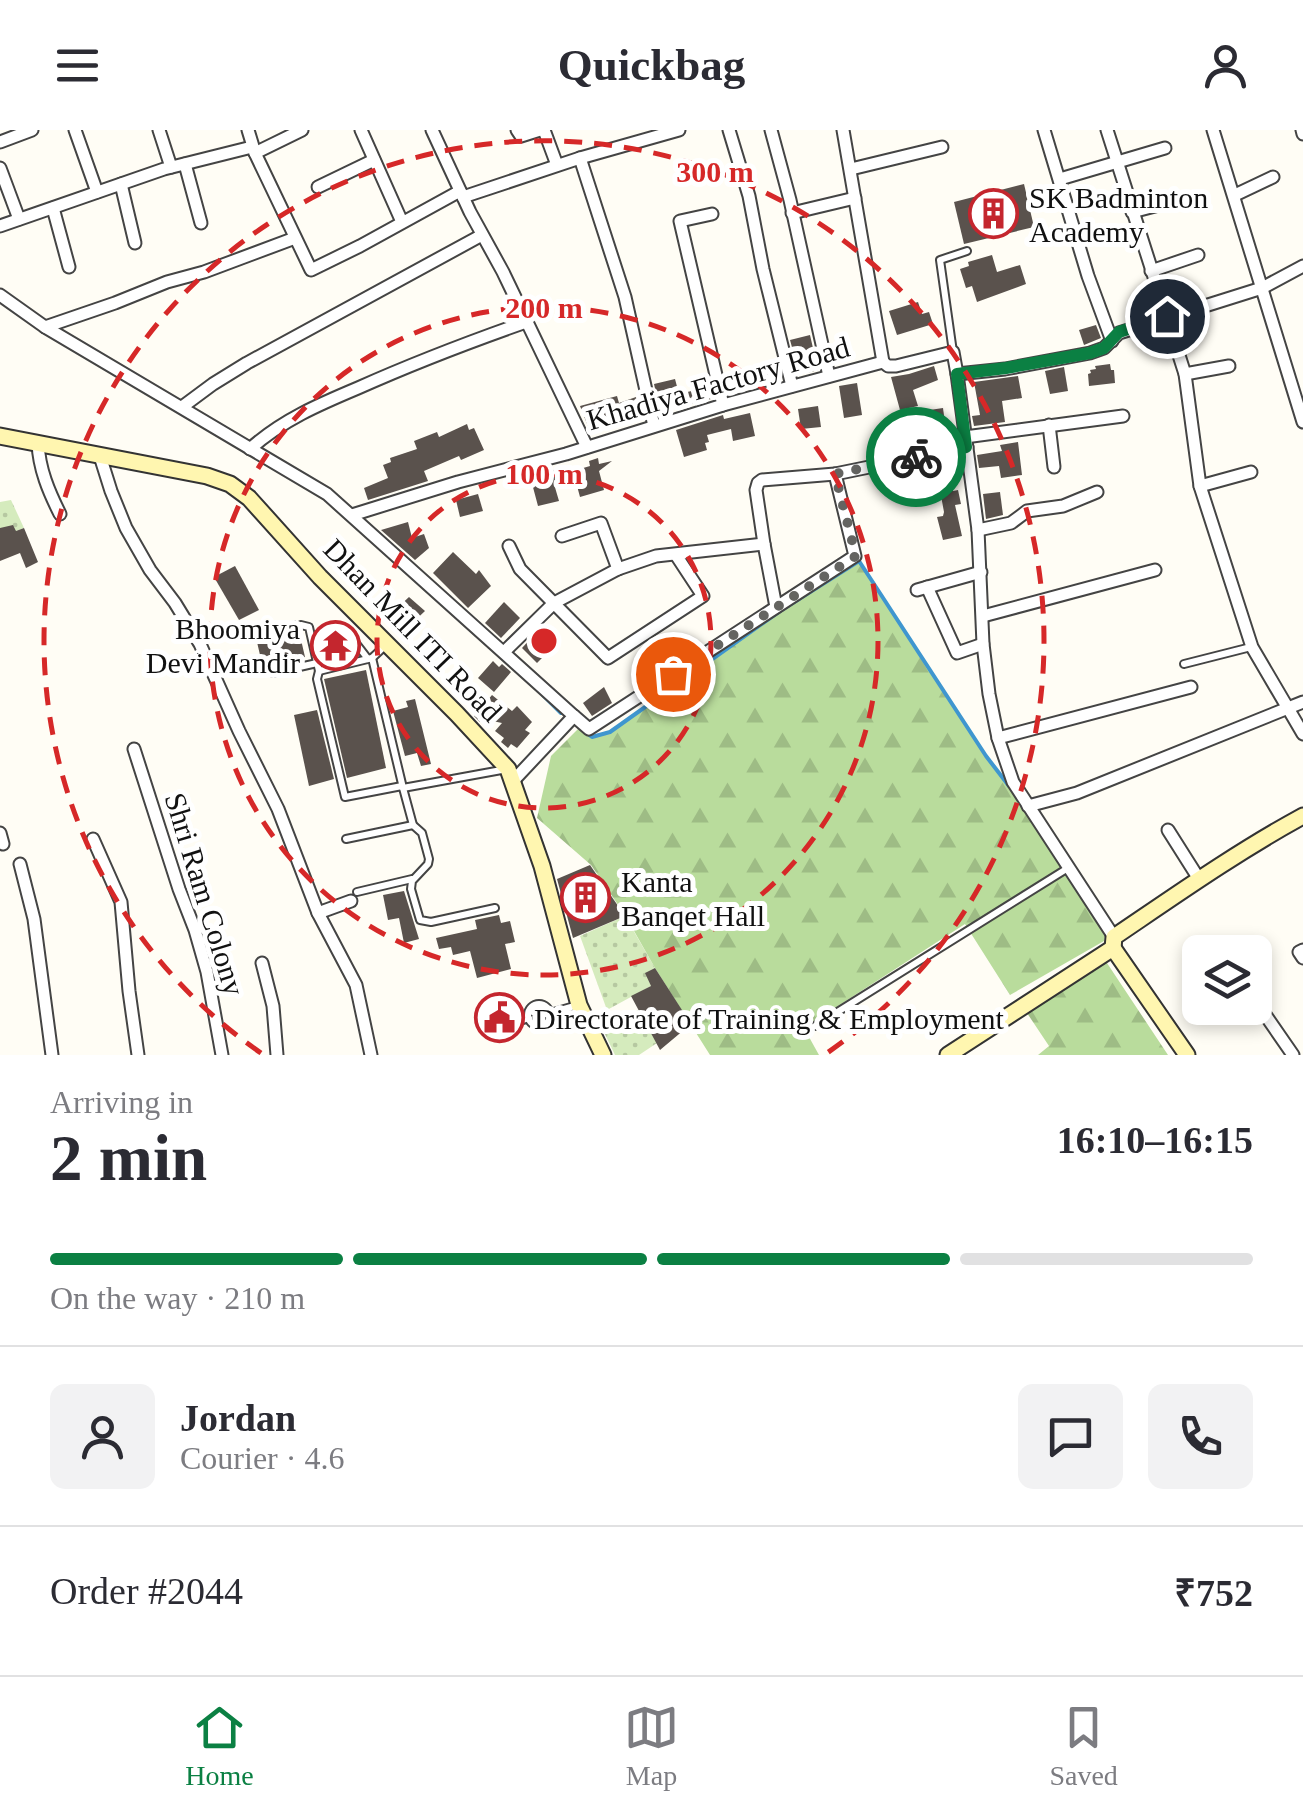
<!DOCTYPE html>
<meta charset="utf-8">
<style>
body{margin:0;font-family:"Times New Roman",serif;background:#f2f2f3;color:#2b2b33;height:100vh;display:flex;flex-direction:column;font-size:38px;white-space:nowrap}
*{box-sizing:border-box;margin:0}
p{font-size:32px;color:#7c7c81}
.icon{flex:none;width:55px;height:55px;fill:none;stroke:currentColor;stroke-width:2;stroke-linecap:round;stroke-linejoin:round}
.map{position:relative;height:925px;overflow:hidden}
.side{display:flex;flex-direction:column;background:#fff;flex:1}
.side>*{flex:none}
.fabs{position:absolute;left:1182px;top:805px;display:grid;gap:20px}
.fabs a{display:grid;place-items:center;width:90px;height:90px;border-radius:15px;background:#fff;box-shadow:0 5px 15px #0003;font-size:50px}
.pin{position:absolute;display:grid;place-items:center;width:85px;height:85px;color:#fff;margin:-42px;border:5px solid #fff;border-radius:50%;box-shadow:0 2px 10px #0007}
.courier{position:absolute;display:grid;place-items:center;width:100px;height:100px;margin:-50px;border:8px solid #0b8043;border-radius:50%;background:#fff;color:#222;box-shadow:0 2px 12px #0007}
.headline em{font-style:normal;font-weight:600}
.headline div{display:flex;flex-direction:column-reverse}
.headline{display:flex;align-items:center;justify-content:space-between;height:170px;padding:0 50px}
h1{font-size:65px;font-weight:600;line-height:75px}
.bar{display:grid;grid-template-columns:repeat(4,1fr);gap:15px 10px;align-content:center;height:120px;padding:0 50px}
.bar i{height:12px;border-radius:8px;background:#e1e1e2}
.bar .current{background:#0b8043}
.bar p{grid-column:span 4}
.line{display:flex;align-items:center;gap:25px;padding:0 50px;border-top:2px solid #e1e1e2}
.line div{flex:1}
.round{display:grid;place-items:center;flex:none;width:105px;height:105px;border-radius:15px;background:#f2f2f3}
header{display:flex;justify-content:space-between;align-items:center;height:130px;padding:0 50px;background:#fff;font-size:45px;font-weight:600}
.tab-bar{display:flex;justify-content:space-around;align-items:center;height:140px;border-top:2px solid #e1e1e2;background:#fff;font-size:28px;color:#7c7c81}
.tab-bar a{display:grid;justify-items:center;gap:5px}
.tab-bar .current{color:#0b8043}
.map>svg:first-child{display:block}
.grass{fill:url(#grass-dots)}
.forest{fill:url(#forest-firs)}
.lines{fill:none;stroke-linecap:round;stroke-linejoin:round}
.stream{stroke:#3f96cf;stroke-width:4}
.building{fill:#5a524d}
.lane-casing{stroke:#444;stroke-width:10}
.street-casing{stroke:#444;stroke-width:15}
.secondary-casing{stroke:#333;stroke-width:19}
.lane{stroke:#fff;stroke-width:6}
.street{stroke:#fff;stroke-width:11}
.secondary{stroke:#fff6b0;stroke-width:15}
.done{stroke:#646461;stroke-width:10;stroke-dasharray:0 18}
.route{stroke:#0b8043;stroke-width:12}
.ring{fill:none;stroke:#d62828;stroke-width:5;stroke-dasharray:18 12}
.labels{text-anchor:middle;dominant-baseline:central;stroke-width:10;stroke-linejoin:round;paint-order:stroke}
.poi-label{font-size:30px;fill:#111;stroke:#fff;text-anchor:start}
.street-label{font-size:30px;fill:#111;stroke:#fff}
.centre{fill:#d62828;stroke:#fff;stroke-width:5}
.ring-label{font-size:30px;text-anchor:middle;font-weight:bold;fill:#d62828;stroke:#fff;stroke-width:10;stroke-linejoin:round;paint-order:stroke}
</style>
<header><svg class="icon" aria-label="menu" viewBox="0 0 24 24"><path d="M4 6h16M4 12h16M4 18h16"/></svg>Quickbag<svg class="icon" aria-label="person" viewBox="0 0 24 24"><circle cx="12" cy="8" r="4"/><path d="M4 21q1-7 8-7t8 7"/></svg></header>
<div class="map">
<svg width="1303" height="925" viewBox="0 0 1303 925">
<defs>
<pattern id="grass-dots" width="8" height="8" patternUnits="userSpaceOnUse" patternTransform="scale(2.5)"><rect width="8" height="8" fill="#d5ebbd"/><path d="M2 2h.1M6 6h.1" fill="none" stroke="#b6c8a1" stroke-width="1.8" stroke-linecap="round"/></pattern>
<pattern id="forest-firs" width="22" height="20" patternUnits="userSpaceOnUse" patternTransform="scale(2.5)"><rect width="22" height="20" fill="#b9dc9c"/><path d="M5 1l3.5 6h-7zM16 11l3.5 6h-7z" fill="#9ebc85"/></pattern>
</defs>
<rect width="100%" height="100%" fill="#fffdf5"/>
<g class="grass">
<polygon points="11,370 24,398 16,401 0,398 0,372"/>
<polygon points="625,786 655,838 646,843 651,856 607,880 580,806"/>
<polygon points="638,880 657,913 639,925 615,925 603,900"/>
</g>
<g class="forest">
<polygon points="859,431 986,626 1022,672 1105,806 1104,811 1010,865 965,794 804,898 819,925 710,925 655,838 625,785 591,735 537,688 551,626 579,598 592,607 610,602 780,481"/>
<polygon points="1105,830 1168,925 1038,925 1049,916 1027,883"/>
</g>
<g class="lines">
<g class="stream">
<polyline points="543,565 561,583"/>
<polyline points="588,604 592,607 610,602 780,481 859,431 986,626 1009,656"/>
</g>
</g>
<g class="building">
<polygon points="1024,54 1034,97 964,114 954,72"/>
<polygon points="992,125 997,142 1020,135 1026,154 977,172 972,156 966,158 960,139 969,136 968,132"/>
<polygon points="918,172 922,184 929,182 933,194 897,205 889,181"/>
<polygon points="1096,195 1101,208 1084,215 1079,200"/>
<polygon points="810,205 818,240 807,243 806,237 798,239 790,210"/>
<polygon points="776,231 781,250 757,256 752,236"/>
<polygon points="1110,234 1111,240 1114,240 1115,253 1089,256 1088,244 1091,243 1090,240 1096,239 1095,236"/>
<polygon points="934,236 938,250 913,260 918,276 900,280 891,247 909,244"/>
<polygon points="1064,237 1068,261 1050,264 1045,241"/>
<polygon points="1018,246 1022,268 1002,271 1005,292 974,296 972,286 980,285 974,252"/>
<polygon points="675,249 679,264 708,257 711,269 660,281 654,254"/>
<polygon points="857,253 862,285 844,288 839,256"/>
<polygon points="617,266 619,273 636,267 642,287 627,293 626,290 589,299 580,276"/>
<polygon points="818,276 821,297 801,299 798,279"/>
<polygon points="943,278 945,293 925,295 923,281"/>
<polygon points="750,283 755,306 733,311 731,299 707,305 709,312 705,313 707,320 684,327 676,300 723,285 724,289"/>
<polygon points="467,294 469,300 474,298 484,320 461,330 459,326 424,341 428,351 368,370 364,358 388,348 383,335 391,332 390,328 417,319 414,311 437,302 439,307"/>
<polygon points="1018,312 1022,345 1001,348 999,336 979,338 977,325 1002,321 1000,315"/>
<polygon points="598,328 599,334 612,331 599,341 604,360 580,367 573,341 590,336 589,331"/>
<polygon points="949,330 953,361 958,360 961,374 955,375 962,406 943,410 937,387 943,386 944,382 939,355 920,357 917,337"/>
<polygon points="561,338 565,351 554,354 559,371 538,376 530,346"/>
<polygon points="1000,362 1003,385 986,389 983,364"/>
<polygon points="478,364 483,381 460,387 456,370"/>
<polygon points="408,392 412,408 424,404 429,418 415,430 381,400"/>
<polygon points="13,395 16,401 24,398 38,432 26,438 20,423 0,431 0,398"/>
<polygon points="453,422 476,444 479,440 491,456 468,478 433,443"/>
<polygon points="235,436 259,480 239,490 214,447"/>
<polygon points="409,467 425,481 408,497 397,486 399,484 395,480"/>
<polygon points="504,472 520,488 501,508 485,493"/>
<polygon points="296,490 294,496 299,501 305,527 263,538 254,499"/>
<polygon points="532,507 548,522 537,533 522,518"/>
<polygon points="493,531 499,537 502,534 511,542 494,562 478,548"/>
<polygon points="366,540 386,638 347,648 324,549"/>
<polygon points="604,557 612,573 592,586 583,573"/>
<polygon points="492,565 512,581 517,576 532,592 525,600 530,603 517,618 511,614 508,618 501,612 504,608 495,601 502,593 483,589 480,592 474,586"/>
<polygon points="415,569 431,634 421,636 417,623 405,626 393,581 408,577 406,571"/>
<polygon points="317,580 334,649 309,656 294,585"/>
<polygon points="590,735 625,786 573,808 557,749"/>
<polygon points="404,761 419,809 404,813 399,788 388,790 383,765"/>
<polygon points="499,785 501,793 510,791 515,812 505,814 511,839 477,848 470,821 453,825 451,817 439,819 436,808 477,799 475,790"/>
<polygon points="655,838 691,894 660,920 631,866 651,856 645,843"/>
</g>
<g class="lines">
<defs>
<g id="lane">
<polyline points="953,222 940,130 967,121"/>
<polyline points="301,495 309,497 319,541 372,528 387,514"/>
<polyline points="348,503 368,529"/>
<polyline points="372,528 403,658 507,639"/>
<polyline points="1184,534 1251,517"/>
<polyline points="319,541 317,549 345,667 402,656"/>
<polyline points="273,543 317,533"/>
<polyline points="403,658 413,695 422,703 429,729 428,734 412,751 411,759 420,790 431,792 495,778"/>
<polyline points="346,709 413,695"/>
<polyline points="357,762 412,749"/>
<circle cx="539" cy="885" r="11"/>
<polyline points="550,883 578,875"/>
<polyline points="514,893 529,888"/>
<polyline points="815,896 1068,738"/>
</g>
<g id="street">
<polyline points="75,0 97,62"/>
<polyline points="159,0 171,37"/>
<polyline points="248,0 255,23 311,140 360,116 460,61"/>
<polyline points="361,0 402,92"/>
<polyline points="432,0 470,82 503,142 587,317"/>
<polyline points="517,0 521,6 540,0"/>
<polyline points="544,0 557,35"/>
<polyline points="729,0 749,66 763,139 792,256"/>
<polyline points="771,0 790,70 829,246"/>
<polyline points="843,0 883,232"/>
<polyline points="1044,0 1088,146 1112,211"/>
<polyline points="1107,0 1185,244 1200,356 1252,517 1303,604"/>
<polyline points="1213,0 1303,292"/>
<polyline points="1302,0 1303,4"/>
<polyline points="0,12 32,0"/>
<polyline points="255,23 302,0"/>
<polyline points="580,28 625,167 654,296"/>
<polyline points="185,34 201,93"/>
<polyline points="0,38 19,89"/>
<polyline points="851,39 942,17"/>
<polyline points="1060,49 1165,18"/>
<polyline points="121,54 135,113"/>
<polyline points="318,57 374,30"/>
<polyline points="1235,65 1273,47"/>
<polyline points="463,67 580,28 679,0"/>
<polyline points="53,78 69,137"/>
<polyline points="1132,82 1178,70"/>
<polyline points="792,83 855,68"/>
<polyline points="712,84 680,91 723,275"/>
<polyline points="0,96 164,39 252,17"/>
<polyline points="1151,141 1198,125"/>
<polyline points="0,165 45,197 327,364 574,586 513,651"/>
<polyline points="45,197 115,173 167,152 204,142 295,108"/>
<polyline points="957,244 978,400 983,514 989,564 998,608 1013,652 1114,807"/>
<polyline points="1185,244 1229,236"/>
<polyline points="182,277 213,254 247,233 482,105"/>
<polyline points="1049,295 1054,337"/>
<polyline points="965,307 1123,286"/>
<path d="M38 313C39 339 49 362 60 384"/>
<path d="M250 319C282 290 320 274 358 258 414 233 469 212 526 192"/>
<polyline points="100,326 111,361 126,398 150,440 175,473 200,514 239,601 278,679 318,783 356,855 371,925"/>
<polyline points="1200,356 1251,342"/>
<polyline points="352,385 458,352 566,324 723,275 883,232 888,236 896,236 953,222 957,244 1005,239 1090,223 1104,218 1119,203 1262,158 1303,136"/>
<polyline points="978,400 1011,393 1027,381 1063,376 1097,362"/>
<polyline points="562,406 601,393 618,439"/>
<polyline points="509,416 520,439 608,528 703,466 676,425"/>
<polyline points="927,457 957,523 983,514"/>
<polyline points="917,460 981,442"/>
<polyline points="776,477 764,414 756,360 758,353 762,350 835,344 967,317"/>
<polyline points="983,486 1155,440"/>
<polyline points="504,522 554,473 618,439 656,426 764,414"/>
<polyline points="574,586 589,599 855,426 835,344"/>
<polyline points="998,608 1191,557"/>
<polyline points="134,619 179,759 195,800 207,842 222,925"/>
<polyline points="1028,676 1077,663 1303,572"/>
<polyline points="1168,700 1199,749"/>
<polyline points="0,703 3,714"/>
<polyline points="93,709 121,772 129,861 138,925"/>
<polyline points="20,734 34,789 52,925"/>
<polyline points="318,783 351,771"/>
<polyline points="1303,820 1299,822 1303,828"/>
<polyline points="262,833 273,876 277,925"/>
<polyline points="1255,870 1293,925"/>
</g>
<g id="secondary">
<polyline points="0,306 207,346 230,354 249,368 320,447 457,584 508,639 542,736 579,875 603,925"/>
<polyline points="1113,818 1187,925"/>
<path d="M948 925 1113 818 1114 807C1176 765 1237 722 1303 686"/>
</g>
</defs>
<use href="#lane" class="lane-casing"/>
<use href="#street" class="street-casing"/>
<use href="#secondary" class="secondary-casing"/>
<use href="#lane" class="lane"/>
<use href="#street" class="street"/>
<use href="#secondary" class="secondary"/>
</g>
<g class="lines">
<polyline class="done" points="673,544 856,426 835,344 916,327"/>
<polyline class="route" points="916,327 966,317 957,244 1006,238 1090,223 1104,218 1119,202 1167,186"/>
</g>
<g class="ring">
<circle cx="544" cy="511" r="167"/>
<circle cx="544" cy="511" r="334"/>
<path d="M261 923A500 500 0 1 1 827 923"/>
</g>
<defs>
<symbol id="building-ring" viewBox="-11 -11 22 22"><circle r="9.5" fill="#fff" stroke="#c4262e" stroke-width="1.5"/><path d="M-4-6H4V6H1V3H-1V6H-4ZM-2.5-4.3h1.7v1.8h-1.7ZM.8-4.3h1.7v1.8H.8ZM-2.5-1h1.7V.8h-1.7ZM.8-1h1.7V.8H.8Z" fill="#c4262e"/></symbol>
<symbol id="temple-ring" viewBox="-11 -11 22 22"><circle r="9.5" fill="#fff" stroke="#c4262e" stroke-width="1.5"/><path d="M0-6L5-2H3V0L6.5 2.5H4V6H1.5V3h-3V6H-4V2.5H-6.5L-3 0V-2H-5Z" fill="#c4262e"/></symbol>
<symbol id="civic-ring" viewBox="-11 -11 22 22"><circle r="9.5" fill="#fff" stroke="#c4262e" stroke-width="1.5"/><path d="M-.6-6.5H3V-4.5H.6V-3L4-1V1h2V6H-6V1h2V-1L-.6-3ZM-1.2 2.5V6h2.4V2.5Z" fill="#c4262e"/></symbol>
</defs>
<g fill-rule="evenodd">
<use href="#building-ring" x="966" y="56" width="55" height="55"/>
<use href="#temple-ring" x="308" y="488" width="55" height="55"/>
<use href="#building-ring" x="558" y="740" width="55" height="55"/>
<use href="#civic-ring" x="472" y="860" width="55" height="55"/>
</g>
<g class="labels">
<g class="poi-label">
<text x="1029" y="67">SK Badminton<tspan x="1029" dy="34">Academy</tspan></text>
<text x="300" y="498" text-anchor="end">Bhoomiya<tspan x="300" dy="34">Devi Mandir</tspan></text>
<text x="621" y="751">Kanta<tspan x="621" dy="34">Banqet Hall</tspan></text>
<text x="534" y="888">Directorate of Training &amp; Employment</text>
</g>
<g class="street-label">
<text transform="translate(718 253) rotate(-16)">Khadiya Factory Road</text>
<text transform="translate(413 500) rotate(46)">Dhan Mill ITI Road</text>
<text transform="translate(205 764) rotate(73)">Shri Ram Colony</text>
</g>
</g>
<circle cx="544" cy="511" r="15" class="centre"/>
<g class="ring-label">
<text x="715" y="52">300 m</text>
<text x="544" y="188">200 m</text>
<text x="544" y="354">100 m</text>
</g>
</svg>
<div class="fabs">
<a><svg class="icon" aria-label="layers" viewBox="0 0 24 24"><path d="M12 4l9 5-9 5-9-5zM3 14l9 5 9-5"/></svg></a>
</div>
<div class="pin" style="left:673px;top:544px;background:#ea580c"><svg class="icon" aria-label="bag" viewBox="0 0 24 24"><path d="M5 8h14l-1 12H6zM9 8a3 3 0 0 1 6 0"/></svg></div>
<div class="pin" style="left:1167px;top:186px;background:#1f2937"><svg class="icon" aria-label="home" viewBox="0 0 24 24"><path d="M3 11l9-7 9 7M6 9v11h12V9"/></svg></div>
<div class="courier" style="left:916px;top:327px"><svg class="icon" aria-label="bike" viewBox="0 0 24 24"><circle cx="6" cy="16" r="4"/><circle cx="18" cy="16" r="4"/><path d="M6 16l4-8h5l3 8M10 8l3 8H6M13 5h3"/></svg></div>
</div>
<section class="side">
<div class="headline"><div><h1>2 min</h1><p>Arriving in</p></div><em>16:10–16:15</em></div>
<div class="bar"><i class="current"></i><i class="current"></i><i class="current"></i><i></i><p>On the way · 210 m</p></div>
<div class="line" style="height:180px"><a class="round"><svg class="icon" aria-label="person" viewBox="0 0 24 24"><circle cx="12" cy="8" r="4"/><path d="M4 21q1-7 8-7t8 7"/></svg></a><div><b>Jordan</b><p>Courier · 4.6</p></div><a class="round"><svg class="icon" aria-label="chat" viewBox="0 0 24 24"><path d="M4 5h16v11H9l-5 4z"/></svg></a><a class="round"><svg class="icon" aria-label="phone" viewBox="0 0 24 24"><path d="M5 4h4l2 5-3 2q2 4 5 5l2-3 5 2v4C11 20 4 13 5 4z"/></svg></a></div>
<div class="line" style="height:130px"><div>Order #2044</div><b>₹752</b></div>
</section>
<nav class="tab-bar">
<a class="current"><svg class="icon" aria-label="home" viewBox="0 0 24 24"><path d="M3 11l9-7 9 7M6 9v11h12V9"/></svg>Home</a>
<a><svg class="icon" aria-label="map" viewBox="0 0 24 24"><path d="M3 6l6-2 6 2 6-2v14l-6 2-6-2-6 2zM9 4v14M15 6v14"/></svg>Map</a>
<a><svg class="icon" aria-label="saved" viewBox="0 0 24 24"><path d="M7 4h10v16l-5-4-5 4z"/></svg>Saved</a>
</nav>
